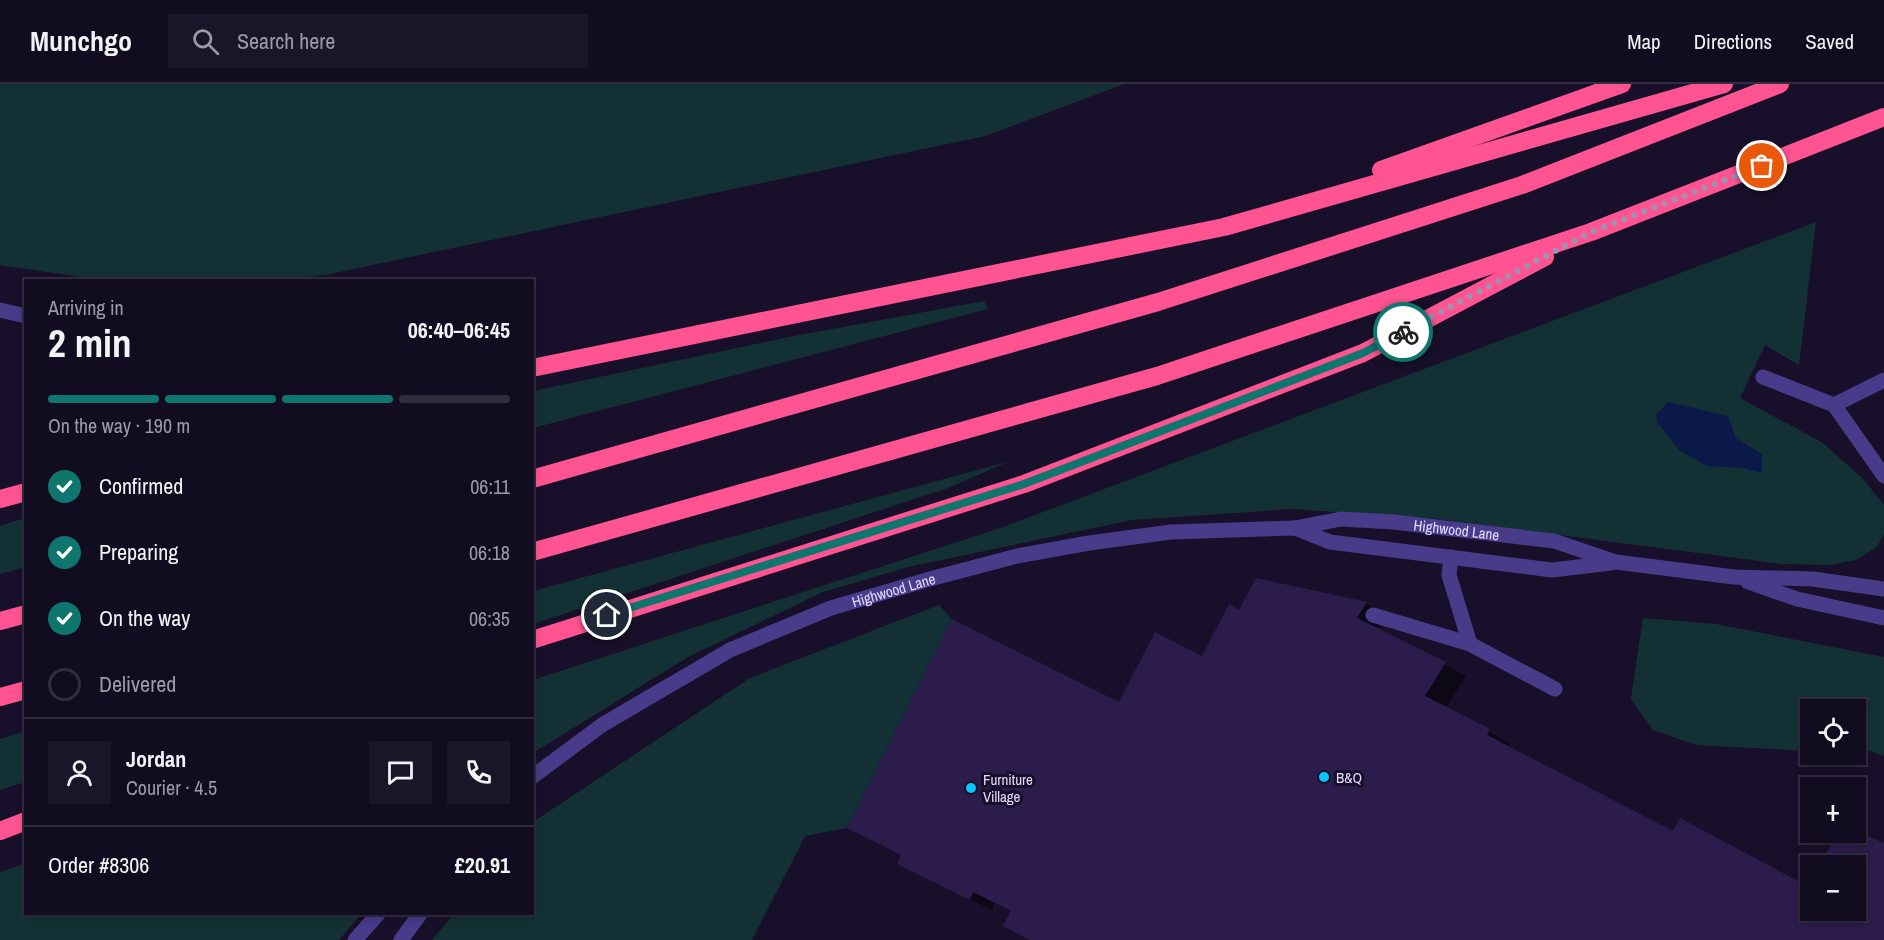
<!DOCTYPE html>
<meta charset="utf-8">
<style>
body{margin:0;font-family:"Archivo Narrow",sans-serif;background:#1b1529;color:#f1f3f6;height:100vh;display:flex;flex-direction:column;font-size:22px;white-space:nowrap}
*{box-sizing:border-box;margin:0}
p{font-size:20px;color:#9c9ba5}
.icon{flex:none;width:33px;height:33px;fill:none;stroke:currentColor;stroke-width:2;stroke-linecap:round;stroke-linejoin:round}
.map{position:relative;flex:1;overflow:hidden}
.details{position:absolute;left:24px;top:195px;width:510px;height:636px;display:flex;flex-direction:column;background:#120c20;border-radius:0px;box-shadow:0 3px 9px #0003,0 0 0 2px #312c3e}
.details>*{flex:none}
.controls{position:absolute;left:1800px;top:615px;display:grid;gap:12px}
.controls a{display:grid;place-items:center;width:66px;height:66px;border-radius:0px;background:#120c20;box-shadow:0 3px 9px #0003,0 0 0 2px #312c3e;font-size:30px}
.pin{position:absolute;display:grid;place-items:center;width:51px;height:51px;color:#fff;margin:-26px;border:3px solid #fff;border-radius:50%;box-shadow:0 2px 6px #0007}
.courier{position:absolute;display:grid;place-items:center;width:60px;height:60px;margin:-30px;border:4px solid #0f766e;border-radius:50%;background:#fff;color:#222;box-shadow:0 2px 8px #0007}
.overview em{font-style:normal;font-weight:800}
.overview div{display:flex;flex-direction:column-reverse}
.overview{display:flex;align-items:center;justify-content:space-between;height:102px;padding:0 24px}
h1{font-size:39px;font-weight:800;line-height:45px}
.bar{display:grid;grid-template-columns:repeat(4,1fr);gap:9px 6px;align-content:center;height:72px;padding:0 24px}
.bar i{height:8px;border-radius:4px;background:#312c3e}
.bar .active{background:#0f766e}
.bar p{grid-column:span 4}
.line{display:flex;align-items:center;gap:15px;padding:0 24px;border-top:2px solid #312c3e}
.line div{flex:1}
.round{display:grid;place-items:center;flex:none;width:63px;height:63px;border-radius:0px;background:#1b1529}
ol{padding:0 24px;list-style:none}
li{display:flex;align-items:center;gap:18px;height:66px}
li p{margin-inline-start:auto}
li .icon{padding:6px;border-radius:50%;background:#0f766e;color:#fff;stroke-width:4}
li:last-child{color:#9c9ba5}
li i{width:33px;height:33px;border:3px solid #312c3e;border-radius:50%}
header{display:flex;align-items:center;gap:36px;box-sizing:border-box;height:84px;padding:0 30px;background:#120c20;border-bottom:2px solid #312c3e}
header strong{font-size:28px}
nav{display:flex;gap:33px;margin-inline-start:auto;font-size:21px}
.search{width:420px;height:54px;background:#1b1529;display:flex;align-items:center;gap:15px;box-sizing:border-box;padding:0 21px;border-radius:0px;color:#9c9ba5;font-size:22px}
.map>svg:first-child{display:block}
.green{fill:#133134}
.water{fill:#0a1949}
.shadow{fill:#0007}
.building{fill:#2c1c4b}
.lines{fill:none;stroke-linecap:round;stroke-linejoin:round}
.minor{stroke:#483b89;stroke-width:15}
.highway{stroke:#ff5491;stroke-width:18}
.done{stroke:#9b93b4;stroke-width:6;stroke-dasharray:0 10.8}
.route{stroke:#0f766e;stroke-width:8}
.poi-dot{fill:#05c7ff;stroke:#18102a;stroke-width:2}
.labels{text-anchor:middle;dominant-baseline:central;stroke-width:6;stroke-linejoin:round;paint-order:stroke}
.street-label{font-size:15px;fill:#e2d9ff;stroke:#18102a}
.poi-label{font-size:15px;fill:#e2d9ff;stroke:#18102a;text-anchor:start}
</style>
<header>
<strong>Munchgo</strong>
<div class="search"><svg class="icon" aria-label="search" viewBox="0 0 24 24"><circle cx="10" cy="10" r="6"/><path d="M15 15l6 6"/></svg>Search here</div>
<nav><a>Map</a><a>Directions</a><a>Saved</a></nav>
</header>
<div class="map">
<svg width="1884" height="856" viewBox="0 0 1884 856">
<rect width="100%" height="100%" fill="#18102a"/>
<g class="green">
<polygon points="0,0 1124,0 985,52 325,191 279,196 100,196 0,181"/>
<polygon points="1816,138 1799,281 1765,261 1740,314 1823,359 1863,395 1884,421 1884,450 1877,463 1856,476 1830,481 1782,480 1438,435 1292,425 1132,436 908,483 823,508 688,573 533,669 533,596 1003,443"/>
<polygon points="984,217 988,225 533,344 533,307 794,252"/>
<polygon points="1010,377 948,404 533,540 533,507"/>
<polygon points="25,434 25,483 0,490 0,442"/>
<polygon points="939,521 952,535 847,744 805,752 752,856 432,856 454,830 532,830 533,738 750,594"/>
<polygon points="1643,534 1716,540 1884,573 1884,672 1870,667 1856,667 1856,626 1810,626 1810,667 1696,661 1653,646 1631,615"/>
<polygon points="25,647 25,698 0,706 0,655"/>
<polygon points="25,779 26,830 361,830 339,856 0,856 0,788"/>
</g>
<polygon class="water" points="1668,318 1728,332 1736,354 1762,370 1762,389 1742,384 1707,382 1679,366 1657,338 1656,331"/>
<polygon class="shadow" points="1256,496 1367,520 1388,532 1378,546 1466,592 1446,624 1510,659 1508,664 1673,749 1807,804 1810,798 1810,826 1856,826 1856,782 1884,761 1884,856 1030,856 1012,828 995,819 992,826 920,791 903,772 870,756 1202,574 1240,528"/>
<polygon class="building" points="1256,494 1367,518 1357,534 1446,578 1425,612 1490,645 1487,651 1673,747 1680,734 1807,802 1810,795 1810,826 1856,826 1856,782 1819,782 1838,748 1856,747 1884,759 1884,856 1030,856 1003,842 1011,827 973,808 970,816 897,780 901,771 847,744 952,535 1119,618 1155,548 1202,572 1229,520 1239,526"/>
<g class="lines">
<g class="minor">
<polyline points="0,226 26,232"/>
<polyline points="1763,293 1834,321 1884,392"/>
<polyline points="1834,321 1884,296"/>
<polyline points="1295,444 1330,458 1552,486 1611,479"/>
<polyline points="1451,473 1449,491 1470,560"/>
<polyline points="1748,498 1797,515 1884,534"/>
<polyline points="1373,531 1470,560 1555,605"/>
<path id="s1" d="M532 693 602 641 730 566 831 524 930 495 1017 472 1089 459 1171 448 1295 444 1341 435 1394 438 1554 457 1616 478 1734 493 1813 495 1884 505"/>
<polyline points="355,856 378,830"/>
<polyline points="401,856 420,830"/>
</g>
<g class="highway">
<polyline points="1381,86 1622,0"/>
<polyline points="532,284 1224,143 1724,0"/>
<polyline points="532,395 1158,218 1522,101 1780,0"/>
<polyline points="0,415 26,408"/>
<polyline points="532,468 1157,292 1591,148 1884,33"/>
<polyline points="0,537 26,530"/>
<polyline points="532,556 1024,400 1363,269 1545,173"/>
<polyline points="0,613 26,606"/>
<polyline points="0,747 26,737"/>
</g>
</g>
<g class="lines">
<polyline class="done" points="1403,248 1591,148 1762,82"/>
<polyline class="route" points="607,531 1024,400 1363,269 1403,248"/>
</g>
<g class="poi-dot">
<circle cx="1324" cy="693" r="6"/>
<circle cx="971" cy="704" r="6"/>
</g>
<g class="labels">
<g class="street-label">
<text stroke="none"><textPath href="#s1" startOffset="981">Highwood Lane</textPath></text>
<text stroke="none"><textPath href="#s1" startOffset="410">Highwood Lane</textPath></text>
</g>
<g class="poi-label">
<text x="1336" y="693">B&amp;Q</text>
<text x="983" y="695">Furniture<tspan x="983" dy="17">Village</tspan></text>
</g>
</g>
</svg>
<div class="controls">
<a><svg class="icon" aria-label="locate" viewBox="0 0 24 24"><circle cx="12" cy="12" r="6"/><path d="M12 2v4M12 18v4M2 12h4M18 12h4"/></svg></a>
<a>+</a>
<a>−</a>
</div>
<div class="pin" style="left:1762px;top:82px;background:#ea580c"><svg class="icon" aria-label="bag" viewBox="0 0 24 24"><path d="M5 8h14l-1 12H6zM9 8a3 3 0 0 1 6 0"/></svg></div>
<div class="pin" style="left:607px;top:531px;background:#1f2937"><svg class="icon" aria-label="home" viewBox="0 0 24 24"><path d="M3 11l9-7 9 7M6 9v11h12V9"/></svg></div>
<div class="courier" style="left:1403px;top:248px"><svg class="icon" aria-label="bike" viewBox="0 0 24 24"><circle cx="6" cy="16" r="4"/><circle cx="18" cy="16" r="4"/><path d="M6 16l4-8h5l3 8M10 8l3 8H6M13 5h3"/></svg></div>
<section class="details">
<div class="overview"><div><h1>2 min</h1><p>Arriving in</p></div><em>06:40–06:45</em></div>
<div class="bar"><i class="active"></i><i class="active"></i><i class="active"></i><i></i><p>On the way · 190 m</p></div>
<ol>
<li><svg class="icon" aria-label="check" viewBox="0 0 24 24"><path d="M5 12l5 5 9-10"/></svg>Confirmed<p>06:11</p></li>
<li><svg class="icon" aria-label="check" viewBox="0 0 24 24"><path d="M5 12l5 5 9-10"/></svg>Preparing<p>06:18</p></li>
<li><svg class="icon" aria-label="check" viewBox="0 0 24 24"><path d="M5 12l5 5 9-10"/></svg>On the way<p>06:35</p></li>
<li><i></i>Delivered</li>
</ol>
<div class="line" style="height:108px"><a class="round"><svg class="icon" aria-label="person" viewBox="0 0 24 24"><circle cx="12" cy="8" r="4"/><path d="M4 21q1-7 8-7t8 7"/></svg></a><div><b>Jordan</b><p>Courier · 4.5</p></div><a class="round"><svg class="icon" aria-label="chat" viewBox="0 0 24 24"><path d="M4 5h16v11H9l-5 4z"/></svg></a><a class="round"><svg class="icon" aria-label="phone" viewBox="0 0 24 24"><path d="M5 4h4l2 5-3 2q2 4 5 5l2-3 5 2v4C11 20 4 13 5 4z"/></svg></a></div>
<div class="line" style="height:78px"><div>Order #8306</div><b>£20.91</b></div>
</section>
</div>
